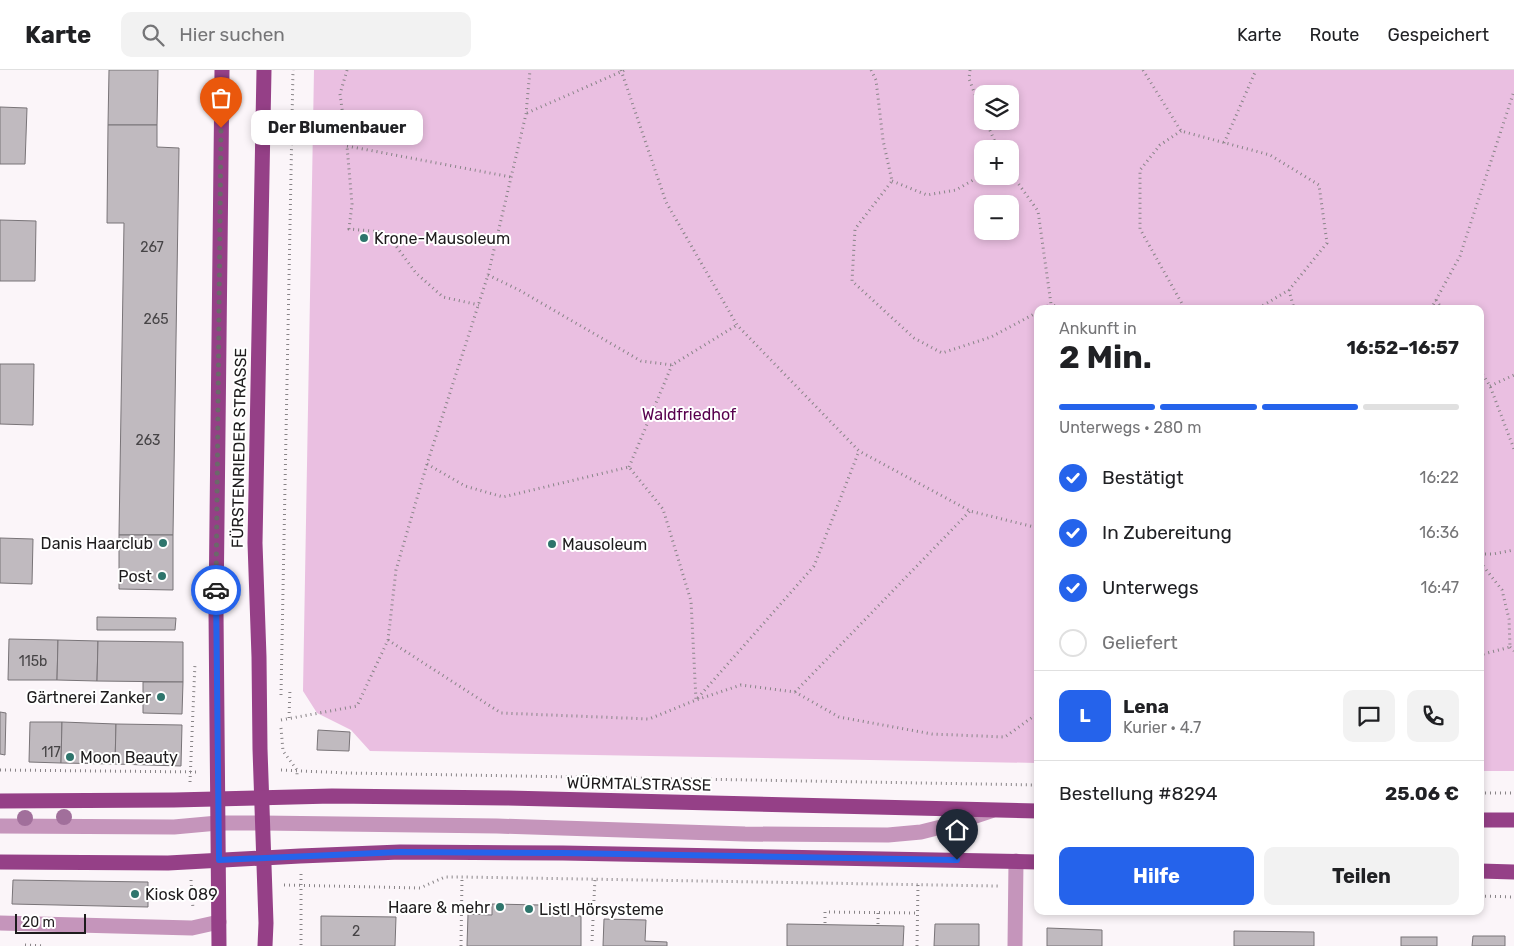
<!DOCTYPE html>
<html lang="de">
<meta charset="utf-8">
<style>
body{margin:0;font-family:Rubik,sans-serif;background:#f2f2f2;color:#202124;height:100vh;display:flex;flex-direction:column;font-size:19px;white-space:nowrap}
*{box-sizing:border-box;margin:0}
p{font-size:16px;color:#757577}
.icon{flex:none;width:28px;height:28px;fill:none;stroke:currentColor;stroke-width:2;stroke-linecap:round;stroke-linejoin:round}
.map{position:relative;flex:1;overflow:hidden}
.panel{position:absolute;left:1034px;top:235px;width:450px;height:610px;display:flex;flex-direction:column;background:#fff;border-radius:10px;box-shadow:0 2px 8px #0003}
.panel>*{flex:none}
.controls{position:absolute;left:974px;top:15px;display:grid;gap:10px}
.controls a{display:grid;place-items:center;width:45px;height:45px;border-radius:10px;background:#fff;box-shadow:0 2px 8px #0003;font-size:25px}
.scale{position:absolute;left:15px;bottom:12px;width:71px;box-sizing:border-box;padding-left:5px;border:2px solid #1e1c1d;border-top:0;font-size:14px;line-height:18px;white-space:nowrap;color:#1e1c1d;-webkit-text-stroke:4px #fff;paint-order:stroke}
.pin{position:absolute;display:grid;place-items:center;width:42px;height:42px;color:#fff;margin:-51px -21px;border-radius:50% 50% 50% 0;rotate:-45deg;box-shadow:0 0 5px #0007}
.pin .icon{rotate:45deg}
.courier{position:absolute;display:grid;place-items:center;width:50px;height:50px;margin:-25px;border:4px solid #2563eb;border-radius:50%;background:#fff;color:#222;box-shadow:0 1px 6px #0007}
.bubble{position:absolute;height:35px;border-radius:10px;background:#fff;box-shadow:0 2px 8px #0003;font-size:16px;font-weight:700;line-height:35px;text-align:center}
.head em{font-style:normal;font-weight:700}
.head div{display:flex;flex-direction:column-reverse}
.head{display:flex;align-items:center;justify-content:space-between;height:85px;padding:0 25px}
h1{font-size:32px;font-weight:700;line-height:38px}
.bar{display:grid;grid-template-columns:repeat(4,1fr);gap:8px 5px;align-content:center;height:60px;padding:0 25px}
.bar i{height:6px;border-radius:4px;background:#e0e0e0}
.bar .active{background:#2563eb}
.bar p{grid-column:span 4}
.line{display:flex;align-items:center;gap:12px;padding:0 25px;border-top:1px solid #e0e0e0}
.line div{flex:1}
.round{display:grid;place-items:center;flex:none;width:52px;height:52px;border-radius:10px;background:#f2f2f2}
ol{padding:0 25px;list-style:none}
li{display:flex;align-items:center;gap:15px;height:55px}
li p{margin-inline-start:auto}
li .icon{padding:5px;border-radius:50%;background:#2563eb;color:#fff;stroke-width:4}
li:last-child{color:#757577}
li i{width:28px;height:28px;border:2px solid #e0e0e0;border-radius:50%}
.cta{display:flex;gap:10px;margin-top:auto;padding:10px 25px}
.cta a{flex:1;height:58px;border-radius:10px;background:#2563eb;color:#fff;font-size:20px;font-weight:700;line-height:58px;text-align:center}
.cta a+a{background:#f2f2f2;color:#202124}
header{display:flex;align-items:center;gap:30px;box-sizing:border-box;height:70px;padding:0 25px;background:#fff;border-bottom:1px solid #e0e0e0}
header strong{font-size:24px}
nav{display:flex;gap:28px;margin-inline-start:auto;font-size:18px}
.search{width:350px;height:45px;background:#f2f2f2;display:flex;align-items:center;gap:12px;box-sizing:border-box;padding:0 18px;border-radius:10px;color:#757577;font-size:19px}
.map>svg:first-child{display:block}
.green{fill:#eabfe1;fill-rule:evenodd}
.building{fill:#c0babf;stroke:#797478}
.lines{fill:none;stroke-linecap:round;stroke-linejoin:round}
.path{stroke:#888487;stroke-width:3;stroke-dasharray:1 4;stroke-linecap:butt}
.minor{stroke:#c595bb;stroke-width:15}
.major{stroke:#954087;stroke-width:15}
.tree{fill:#a16f9b}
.done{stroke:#6b686a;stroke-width:5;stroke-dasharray:0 9}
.route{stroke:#2563eb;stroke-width:6}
.poi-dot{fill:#2e756c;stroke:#fff;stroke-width:2}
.labels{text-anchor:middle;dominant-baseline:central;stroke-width:4;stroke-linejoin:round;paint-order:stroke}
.number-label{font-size:14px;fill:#464446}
.poi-label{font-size:16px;fill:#1e1c1d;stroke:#fff;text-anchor:start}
.park-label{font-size:16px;fill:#58014e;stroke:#fff}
.street-label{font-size:16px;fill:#1e1c1d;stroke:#fff}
</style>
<header>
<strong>Karte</strong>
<div class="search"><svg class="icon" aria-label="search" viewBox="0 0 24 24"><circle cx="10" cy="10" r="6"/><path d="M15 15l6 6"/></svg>Hier suchen</div>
<nav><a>Karte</a><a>Route</a><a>Gespeichert</a></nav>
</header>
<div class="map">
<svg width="1514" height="876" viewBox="0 0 1514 876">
<rect width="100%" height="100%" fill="#fbf5f9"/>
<path class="green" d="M314 0H1514V701H1480V239H1038L1037 693 370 681 351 660 317 643 303 621ZM982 24H1010V51H982ZM982 79H1010V106H982ZM982 134H1010V161H982Z"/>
<g class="building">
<polygon points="109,0 158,0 157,55 108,55"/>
<polygon points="0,37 27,38 25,94 0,94"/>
<polygon points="108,55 157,55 157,77 179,78 173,465 119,465 124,153 107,153"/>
<polygon points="0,150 36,151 35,211 0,211"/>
<circle cx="364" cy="168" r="4.5"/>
<polygon points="0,294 34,294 33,355 0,354"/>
<polygon points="119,465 173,465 173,520 119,519"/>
<polygon points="0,468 33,469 32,514 0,513"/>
<polygon points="97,547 176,548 175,560 97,560"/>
<polygon points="9,569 58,570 57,610 8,610"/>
<polygon points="58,570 98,571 97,611 57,610"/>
<polygon points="98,571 183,572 183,612 97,611"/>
<polygon points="143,612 183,612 182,644 143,643"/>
<polygon points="0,642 6,643 5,685 0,684"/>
<polygon points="30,652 62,652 61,693 29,692"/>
<polygon points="62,652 116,654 115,694 61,693"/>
<polygon points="116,654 182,655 181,696 115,694"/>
<polygon points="318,660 350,662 349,681 317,680"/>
<polygon points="13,810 148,812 148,837 12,834"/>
<polygon points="492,834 541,835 541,845 581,846 581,876 467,876 468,844 492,845"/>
<polygon points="321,846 396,847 395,876 321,876"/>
<polygon points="604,849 646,850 645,871 667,872 667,876 603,876"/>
<polygon points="787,854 904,856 903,876 787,876"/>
<polygon points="935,854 979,854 979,876 934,876"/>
<polygon points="1047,858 1102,860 1102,876 1047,876"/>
<polygon points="1234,861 1314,862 1314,876 1234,876"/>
<polygon points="1473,866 1505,866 1505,876 1472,876"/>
<rect x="1401" y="867" width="36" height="9"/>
</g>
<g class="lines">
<g class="path">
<polyline points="347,0 340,24 347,76 352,134 349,159 383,162 396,176 416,203 443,227 479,235"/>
<polyline points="621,0 666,132 737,255 859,381 970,441 1038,458"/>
<polyline points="871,0 876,10 883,70 892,111 855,159 852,211 914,268 942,283 991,267 1038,242"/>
<polyline points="970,0 969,9 982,42"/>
<polyline points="1143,0 1181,61 1270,85 1319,115 1327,173 1289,220 1257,239"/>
<polyline points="527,43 625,0"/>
<polyline points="986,51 998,79"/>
<polyline points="1181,61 1160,75 1140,100 1140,159 1185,239"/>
<polyline points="1224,73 1256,0"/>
<polyline points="347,76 511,107"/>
<polyline points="1010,102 1038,141 1051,234 1061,239"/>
<polyline points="892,111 927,125 956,120 982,105"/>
<polyline points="488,205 519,220 641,291 672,295 737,255"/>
<polyline points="1289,220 1294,239"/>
<polyline points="1436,230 1442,239"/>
<polyline points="1043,239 1051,234"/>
<polyline points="1431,239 1460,186 1514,21"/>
<polyline points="1480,300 1490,316 1514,379"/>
<polyline points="1490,316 1514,305"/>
<polyline points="427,394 465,416 503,427 629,397 663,439 691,531 696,630 814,496 859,381"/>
<polyline points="629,397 672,295"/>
<polyline points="1480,484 1493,484 1514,480"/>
<polyline points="1480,492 1502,520 1509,549 1510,577 1480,585"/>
<polyline points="388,570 501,643 649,649 696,630 741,615 795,622 839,647 932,664 1005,667 1038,643"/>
<polyline points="1510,577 1514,581"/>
<polyline points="795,622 970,441"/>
<polyline points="281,625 293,0"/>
<polyline points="289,648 290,618"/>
<polyline points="281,650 357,636 388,570 396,500 427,394 488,205 526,44 530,0"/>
<polyline points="281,658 283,681 297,700 297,708"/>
<polyline points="0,700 199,702"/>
<polyline points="281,700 346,703 1038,715"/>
<polyline points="190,712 195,593"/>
<polyline points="1480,723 1514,723"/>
<polyline points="301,804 301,876"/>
<polyline points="191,810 193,839"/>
<polyline points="284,815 420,818 445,807 462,807 998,816"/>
<polyline points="1480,826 1514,827"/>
<polyline points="825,853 825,842 918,843"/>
<polyline points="878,854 878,842"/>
<polyline points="592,871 595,808"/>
<polyline points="25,875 44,876"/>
<polyline points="461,876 462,807"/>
<polyline points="917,876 918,814"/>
</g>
<g class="minor">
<polyline points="0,756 174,757 218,753 262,753 497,756 745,764 888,765 921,762 949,755 991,741"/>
<polyline points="0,853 192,858 219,852"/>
<polyline points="1015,876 1016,791"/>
</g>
<g class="major">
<polyline points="264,0 255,473 259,587 260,679 266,853 265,876"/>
<polyline points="0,731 174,730 332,726 506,728 1038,741"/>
<polyline points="1480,750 1514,750"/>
<polyline points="0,792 168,793 300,786 400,782 563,783 1038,792"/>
<polyline points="1480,801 1514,802"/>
<polyline points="219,876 216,541 222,0"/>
</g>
</g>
<g class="tree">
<circle cx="64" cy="747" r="8"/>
<circle cx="25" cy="748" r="8"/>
</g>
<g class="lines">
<polyline class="done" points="216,520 221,58"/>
<polyline class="route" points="216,520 219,790 400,782 563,783 957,790"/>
</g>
<g class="poi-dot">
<circle cx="364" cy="168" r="5"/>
<circle cx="163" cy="473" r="5"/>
<circle cx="552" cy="474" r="5"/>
<circle cx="162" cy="506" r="5"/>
<circle cx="161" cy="627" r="5"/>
<circle cx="70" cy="687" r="5"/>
<circle cx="135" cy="824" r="5"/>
<circle cx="500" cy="837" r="5"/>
<circle cx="529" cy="839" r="5"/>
</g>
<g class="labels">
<g class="number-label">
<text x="152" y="177">267</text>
<text x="156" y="249">265</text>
<text x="148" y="370">263</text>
<text x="33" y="591">115b</text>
<text x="51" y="682">117</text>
<text x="356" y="861">2</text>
</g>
<g class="poi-label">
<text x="374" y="168">Krone-Mausoleum</text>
<text x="153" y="473" text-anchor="end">Danis Haarclub</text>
<text x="562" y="474">Mausoleum</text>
<text x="152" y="506" text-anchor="end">Post</text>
<text x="151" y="627" text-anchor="end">Gärtnerei Zanker</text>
<text x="80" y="687">Moon Beauty</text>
<text x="145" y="824">Kiosk 089</text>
<text x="490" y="837" text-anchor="end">Haare &amp; mehr</text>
<text x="539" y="839">Listl Hörsysteme</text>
</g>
<g class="park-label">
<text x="689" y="344">Waldfriedhof</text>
</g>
<g class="street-label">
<text transform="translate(239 378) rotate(-89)">FÜRSTENRIEDER STRASSE</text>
<text transform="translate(639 714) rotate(1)">WÜRMTALSTRASSE</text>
</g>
</g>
</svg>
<div class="controls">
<a><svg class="icon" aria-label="layers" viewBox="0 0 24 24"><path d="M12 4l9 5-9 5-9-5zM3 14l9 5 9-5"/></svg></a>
<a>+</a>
<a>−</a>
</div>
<div class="scale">20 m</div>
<div class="pin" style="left:221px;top:58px;background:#ea580c"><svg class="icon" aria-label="bag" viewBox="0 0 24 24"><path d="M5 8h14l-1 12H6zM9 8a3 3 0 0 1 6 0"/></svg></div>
<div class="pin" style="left:957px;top:790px;background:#1f2937"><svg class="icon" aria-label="home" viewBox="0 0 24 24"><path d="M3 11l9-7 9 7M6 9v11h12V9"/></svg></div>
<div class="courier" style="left:216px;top:520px"><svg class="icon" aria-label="car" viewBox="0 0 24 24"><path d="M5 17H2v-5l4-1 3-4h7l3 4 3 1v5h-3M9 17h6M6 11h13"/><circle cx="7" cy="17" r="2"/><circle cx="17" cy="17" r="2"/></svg></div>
<div class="bubble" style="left:251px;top:40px;width:172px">Der Blumenbauer</div>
<section class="panel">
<div class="head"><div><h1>2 Min.</h1><p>Ankunft in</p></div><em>16:52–16:57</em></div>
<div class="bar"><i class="active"></i><i class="active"></i><i class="active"></i><i></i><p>Unterwegs · 280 m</p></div>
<ol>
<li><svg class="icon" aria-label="check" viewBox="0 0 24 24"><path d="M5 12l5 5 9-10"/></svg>Bestätigt<p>16:22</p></li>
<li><svg class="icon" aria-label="check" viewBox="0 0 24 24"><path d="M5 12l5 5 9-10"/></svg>In Zubereitung<p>16:36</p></li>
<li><svg class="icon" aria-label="check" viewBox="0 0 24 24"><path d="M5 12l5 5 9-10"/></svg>Unterwegs<p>16:47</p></li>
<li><i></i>Geliefert</li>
</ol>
<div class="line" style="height:90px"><b class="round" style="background:#2563eb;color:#fff">L</b><div><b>Lena</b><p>Kurier · 4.7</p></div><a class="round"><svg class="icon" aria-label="chat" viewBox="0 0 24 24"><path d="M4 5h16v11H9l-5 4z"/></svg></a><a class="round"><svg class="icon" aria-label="phone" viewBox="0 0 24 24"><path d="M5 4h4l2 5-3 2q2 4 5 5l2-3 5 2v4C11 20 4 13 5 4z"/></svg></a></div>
<div class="line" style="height:65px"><div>Bestellung #8294</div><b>25.06 €</b></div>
<div class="cta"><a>Hilfe</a><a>Teilen</a></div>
</section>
</div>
